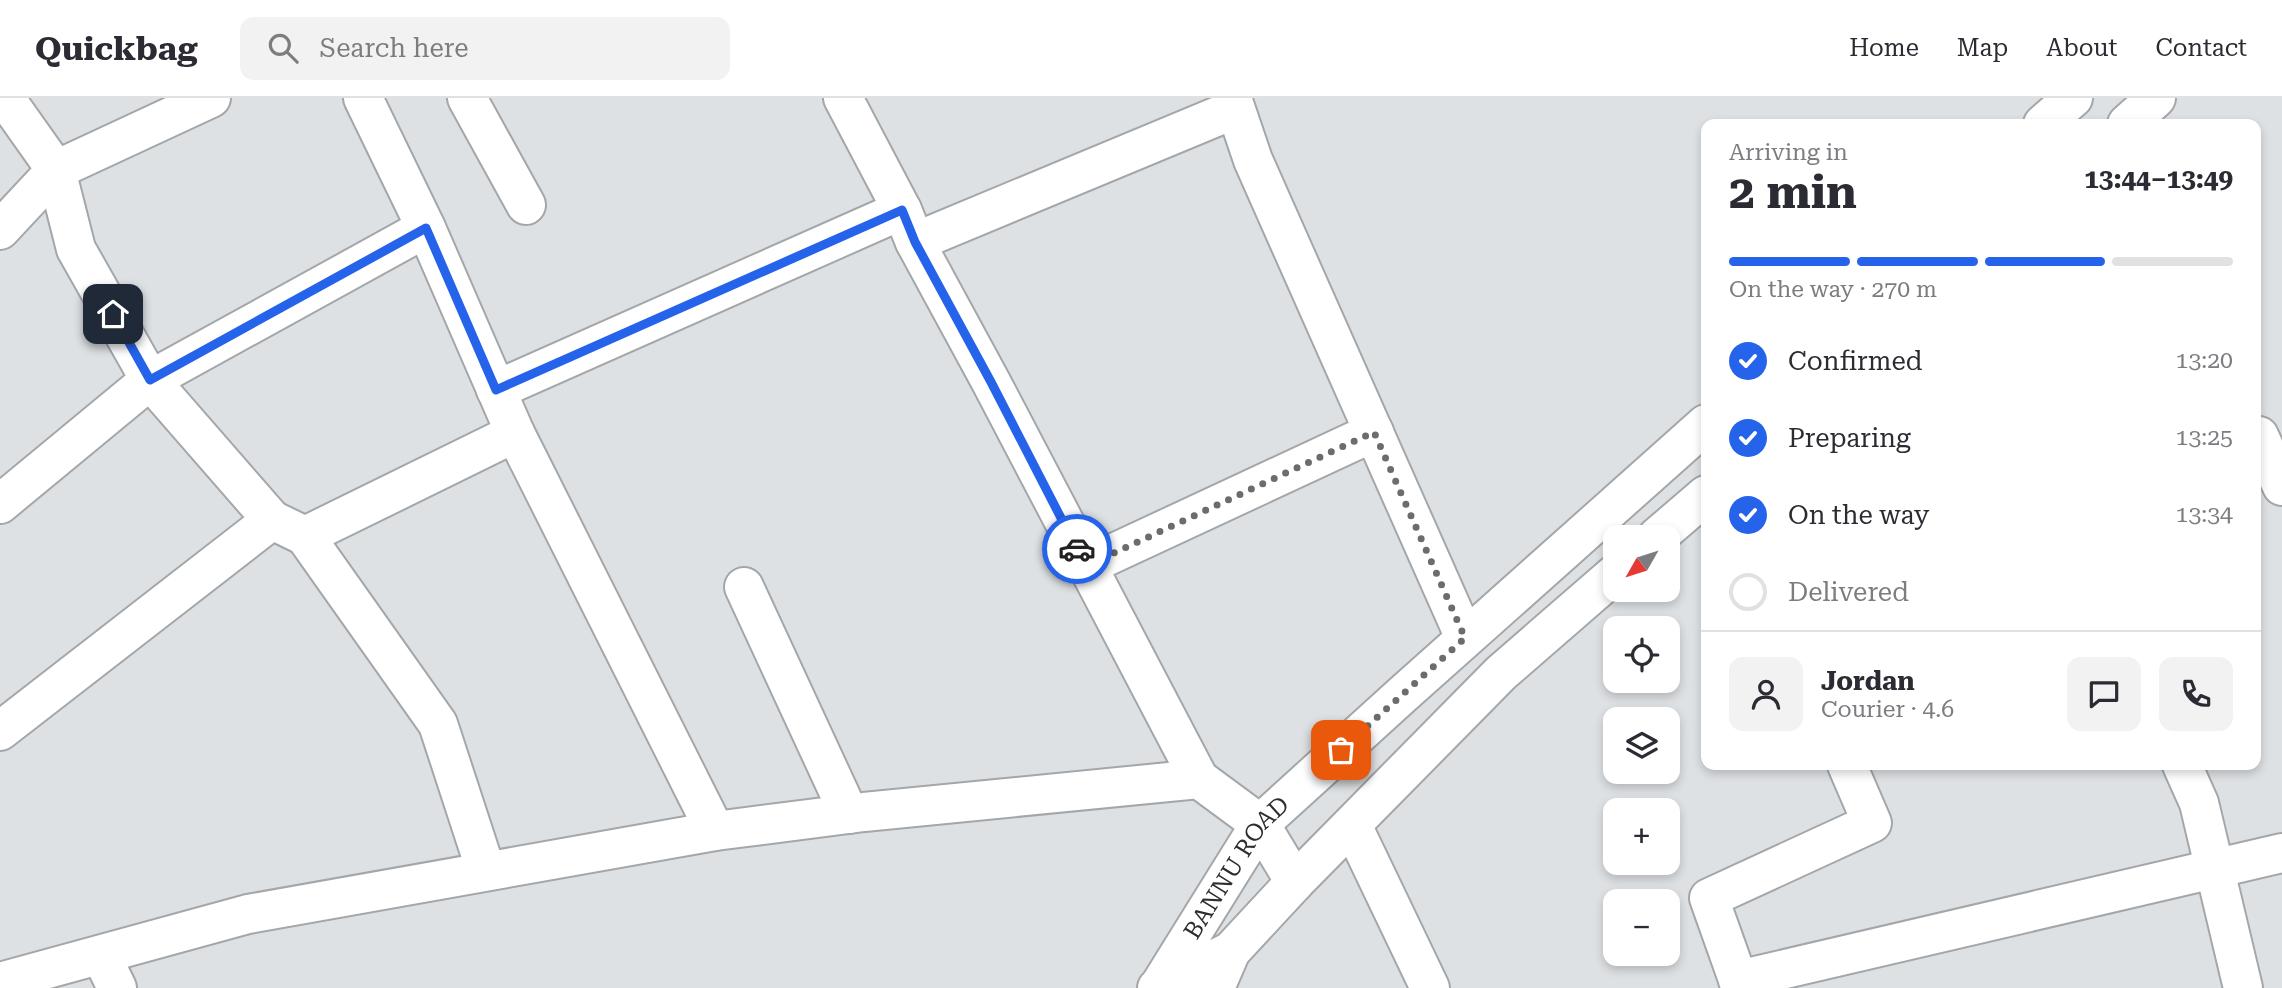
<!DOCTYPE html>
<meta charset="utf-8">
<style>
body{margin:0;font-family:"Roboto Serif",serif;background:#f2f2f3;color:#2b2b33;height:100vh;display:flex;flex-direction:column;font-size:26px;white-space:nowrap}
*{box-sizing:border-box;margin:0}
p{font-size:23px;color:#7c7c81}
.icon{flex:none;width:38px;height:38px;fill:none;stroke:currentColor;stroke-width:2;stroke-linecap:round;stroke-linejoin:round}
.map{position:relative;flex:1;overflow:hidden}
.sheet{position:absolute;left:1701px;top:21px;width:560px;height:651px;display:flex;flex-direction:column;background:#fff;border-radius:14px;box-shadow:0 4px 10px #0003}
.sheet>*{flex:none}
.needle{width:46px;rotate:231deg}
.buttons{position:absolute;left:1603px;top:427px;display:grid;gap:14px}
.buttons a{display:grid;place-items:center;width:77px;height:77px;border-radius:14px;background:#fff;box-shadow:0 4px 10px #0003;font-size:35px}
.pin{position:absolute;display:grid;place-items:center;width:60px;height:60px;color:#fff;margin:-30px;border-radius:14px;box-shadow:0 4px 10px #0006}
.courier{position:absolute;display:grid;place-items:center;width:70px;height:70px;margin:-35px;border:5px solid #2563eb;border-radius:50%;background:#fff;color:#222;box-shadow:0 2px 9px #0007}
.summary em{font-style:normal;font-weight:700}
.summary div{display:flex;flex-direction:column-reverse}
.summary{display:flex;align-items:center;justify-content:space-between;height:119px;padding:0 28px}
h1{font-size:46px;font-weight:700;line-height:52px}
.bar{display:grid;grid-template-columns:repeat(4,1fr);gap:10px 7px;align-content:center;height:84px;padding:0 28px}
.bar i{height:9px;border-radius:5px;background:#e1e1e2}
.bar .current{background:#2563eb}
.bar p{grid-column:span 4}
.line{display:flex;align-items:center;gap:18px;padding:0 28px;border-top:2px solid #e1e1e2}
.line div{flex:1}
.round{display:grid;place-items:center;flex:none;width:74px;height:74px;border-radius:14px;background:#f2f2f3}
ol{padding:0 28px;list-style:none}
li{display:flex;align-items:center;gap:21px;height:77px}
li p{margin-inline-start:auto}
li .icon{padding:7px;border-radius:50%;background:#2563eb;color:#fff;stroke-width:4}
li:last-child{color:#7c7c81}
li i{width:38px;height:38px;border:4px solid #e1e1e2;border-radius:50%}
header{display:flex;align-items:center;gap:42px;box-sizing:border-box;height:98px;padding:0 35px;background:#fff;border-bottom:2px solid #e1e1e2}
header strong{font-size:33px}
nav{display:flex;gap:38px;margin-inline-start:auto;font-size:24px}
.search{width:490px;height:63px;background:#f2f2f3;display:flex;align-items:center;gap:18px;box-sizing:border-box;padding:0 24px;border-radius:14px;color:#7c7c81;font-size:26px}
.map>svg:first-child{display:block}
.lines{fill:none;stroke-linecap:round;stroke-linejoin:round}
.minor-casing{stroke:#a4a7aa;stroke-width:42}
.highway-casing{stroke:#a4a7aa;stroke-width:42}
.minor{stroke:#fff;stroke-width:38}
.highway{stroke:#fff;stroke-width:38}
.done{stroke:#6a6c6e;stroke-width:7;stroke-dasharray:0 12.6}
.route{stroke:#2563eb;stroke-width:9}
.labels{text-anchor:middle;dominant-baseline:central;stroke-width:5;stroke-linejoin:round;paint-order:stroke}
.street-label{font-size:24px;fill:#2b2d2e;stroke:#ebeef1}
</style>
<header>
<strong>Quickbag</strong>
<div class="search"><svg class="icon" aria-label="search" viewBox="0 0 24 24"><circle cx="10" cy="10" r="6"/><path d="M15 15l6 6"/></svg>Search here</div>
<nav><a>Home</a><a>Map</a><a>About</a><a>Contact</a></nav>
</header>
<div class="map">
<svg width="2282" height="890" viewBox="0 0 2282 890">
<rect width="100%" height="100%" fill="#dee1e4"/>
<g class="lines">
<defs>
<g id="minor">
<polyline points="467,0 526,107"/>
<polyline points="843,0 902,112 915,144 991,284 1199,681"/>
<polyline points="1232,0 1253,62 1465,540"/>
<polyline points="0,132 56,72 5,0"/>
<polyline points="915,144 1235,11"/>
<polyline points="496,292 902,112"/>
<polyline points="515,335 715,733"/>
<polyline points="2259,338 2282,388"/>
<polyline points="0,406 150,282 426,130 363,0"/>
<polyline points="272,422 305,438 515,335 426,130"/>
<polyline points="305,438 438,626 486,773"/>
<polyline points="1086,468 1374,334"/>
<polyline points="744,489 849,716"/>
<polyline points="0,633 272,422 150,282 76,151 56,72 211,0"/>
<polyline points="2182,667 2199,705 2243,890"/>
<polyline points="1352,727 1430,890"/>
<polyline points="101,857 117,890"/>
<polyline points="1738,882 2282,755"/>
<polyline points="0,884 248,816 715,733 864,714 1199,681 1260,726 1295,784"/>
<polyline points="1157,890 1231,853"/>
<polyline points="1741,890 1709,800 1872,725 1847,667"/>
</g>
<g id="highway">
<polyline points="2043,26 2073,0"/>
<polyline points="2127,26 2156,0"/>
<polyline points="1657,439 1706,397"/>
<path id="s1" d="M1158 890 1260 726 1402 597 1706 326"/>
<polyline points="1215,890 1231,853 1295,784 1501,575 1615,476"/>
</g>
</defs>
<use href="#minor" class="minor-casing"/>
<use href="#highway" class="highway-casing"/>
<use href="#minor" class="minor"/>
<use href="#highway" class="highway"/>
</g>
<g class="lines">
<polyline class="done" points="1077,451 1086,468 1374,334 1465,540 1341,652"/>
<polyline class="route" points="113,216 150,282 426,130 496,292 902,112 915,144 991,284 1077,451"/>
</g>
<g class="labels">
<g class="street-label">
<text stroke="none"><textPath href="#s1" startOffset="144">BANNU ROAD</textPath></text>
</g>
</g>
</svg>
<div class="buttons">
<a><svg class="needle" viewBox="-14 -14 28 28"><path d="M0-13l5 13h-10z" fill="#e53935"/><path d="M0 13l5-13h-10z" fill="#7c7c81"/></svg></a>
<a><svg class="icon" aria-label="locate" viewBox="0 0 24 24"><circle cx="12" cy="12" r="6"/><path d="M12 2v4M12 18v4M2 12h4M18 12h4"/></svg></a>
<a><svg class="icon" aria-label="layers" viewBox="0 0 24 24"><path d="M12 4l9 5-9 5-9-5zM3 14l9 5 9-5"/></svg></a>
<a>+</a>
<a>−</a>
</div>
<div class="pin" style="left:1341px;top:652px;background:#ea580c"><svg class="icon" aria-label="bag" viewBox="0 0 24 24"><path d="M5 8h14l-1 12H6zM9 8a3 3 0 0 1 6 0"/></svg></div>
<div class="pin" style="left:113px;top:216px;background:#1f2937"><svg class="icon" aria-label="home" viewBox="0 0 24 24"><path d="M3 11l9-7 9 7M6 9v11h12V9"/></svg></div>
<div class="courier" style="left:1077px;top:451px"><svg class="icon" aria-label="car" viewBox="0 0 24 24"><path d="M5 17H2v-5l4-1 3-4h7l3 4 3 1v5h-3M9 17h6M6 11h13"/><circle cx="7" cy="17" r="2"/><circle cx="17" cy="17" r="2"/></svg></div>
<section class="sheet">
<div class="summary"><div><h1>2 min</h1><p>Arriving in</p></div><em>13:44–13:49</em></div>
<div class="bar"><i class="current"></i><i class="current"></i><i class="current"></i><i></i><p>On the way · 270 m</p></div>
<ol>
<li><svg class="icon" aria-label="check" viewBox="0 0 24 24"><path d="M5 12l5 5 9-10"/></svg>Confirmed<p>13:20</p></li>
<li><svg class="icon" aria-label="check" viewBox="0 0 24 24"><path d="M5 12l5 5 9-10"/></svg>Preparing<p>13:25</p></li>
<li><svg class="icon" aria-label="check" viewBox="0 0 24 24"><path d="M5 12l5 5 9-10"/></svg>On the way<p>13:34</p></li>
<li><i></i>Delivered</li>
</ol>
<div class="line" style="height:126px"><a class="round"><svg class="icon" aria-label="person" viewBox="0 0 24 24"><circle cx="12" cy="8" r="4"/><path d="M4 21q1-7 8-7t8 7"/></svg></a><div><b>Jordan</b><p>Courier · 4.6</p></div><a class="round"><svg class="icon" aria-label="chat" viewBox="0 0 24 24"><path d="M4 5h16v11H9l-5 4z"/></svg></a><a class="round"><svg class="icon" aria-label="phone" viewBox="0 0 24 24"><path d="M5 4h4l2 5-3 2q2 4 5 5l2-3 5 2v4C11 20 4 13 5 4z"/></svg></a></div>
</section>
</div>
